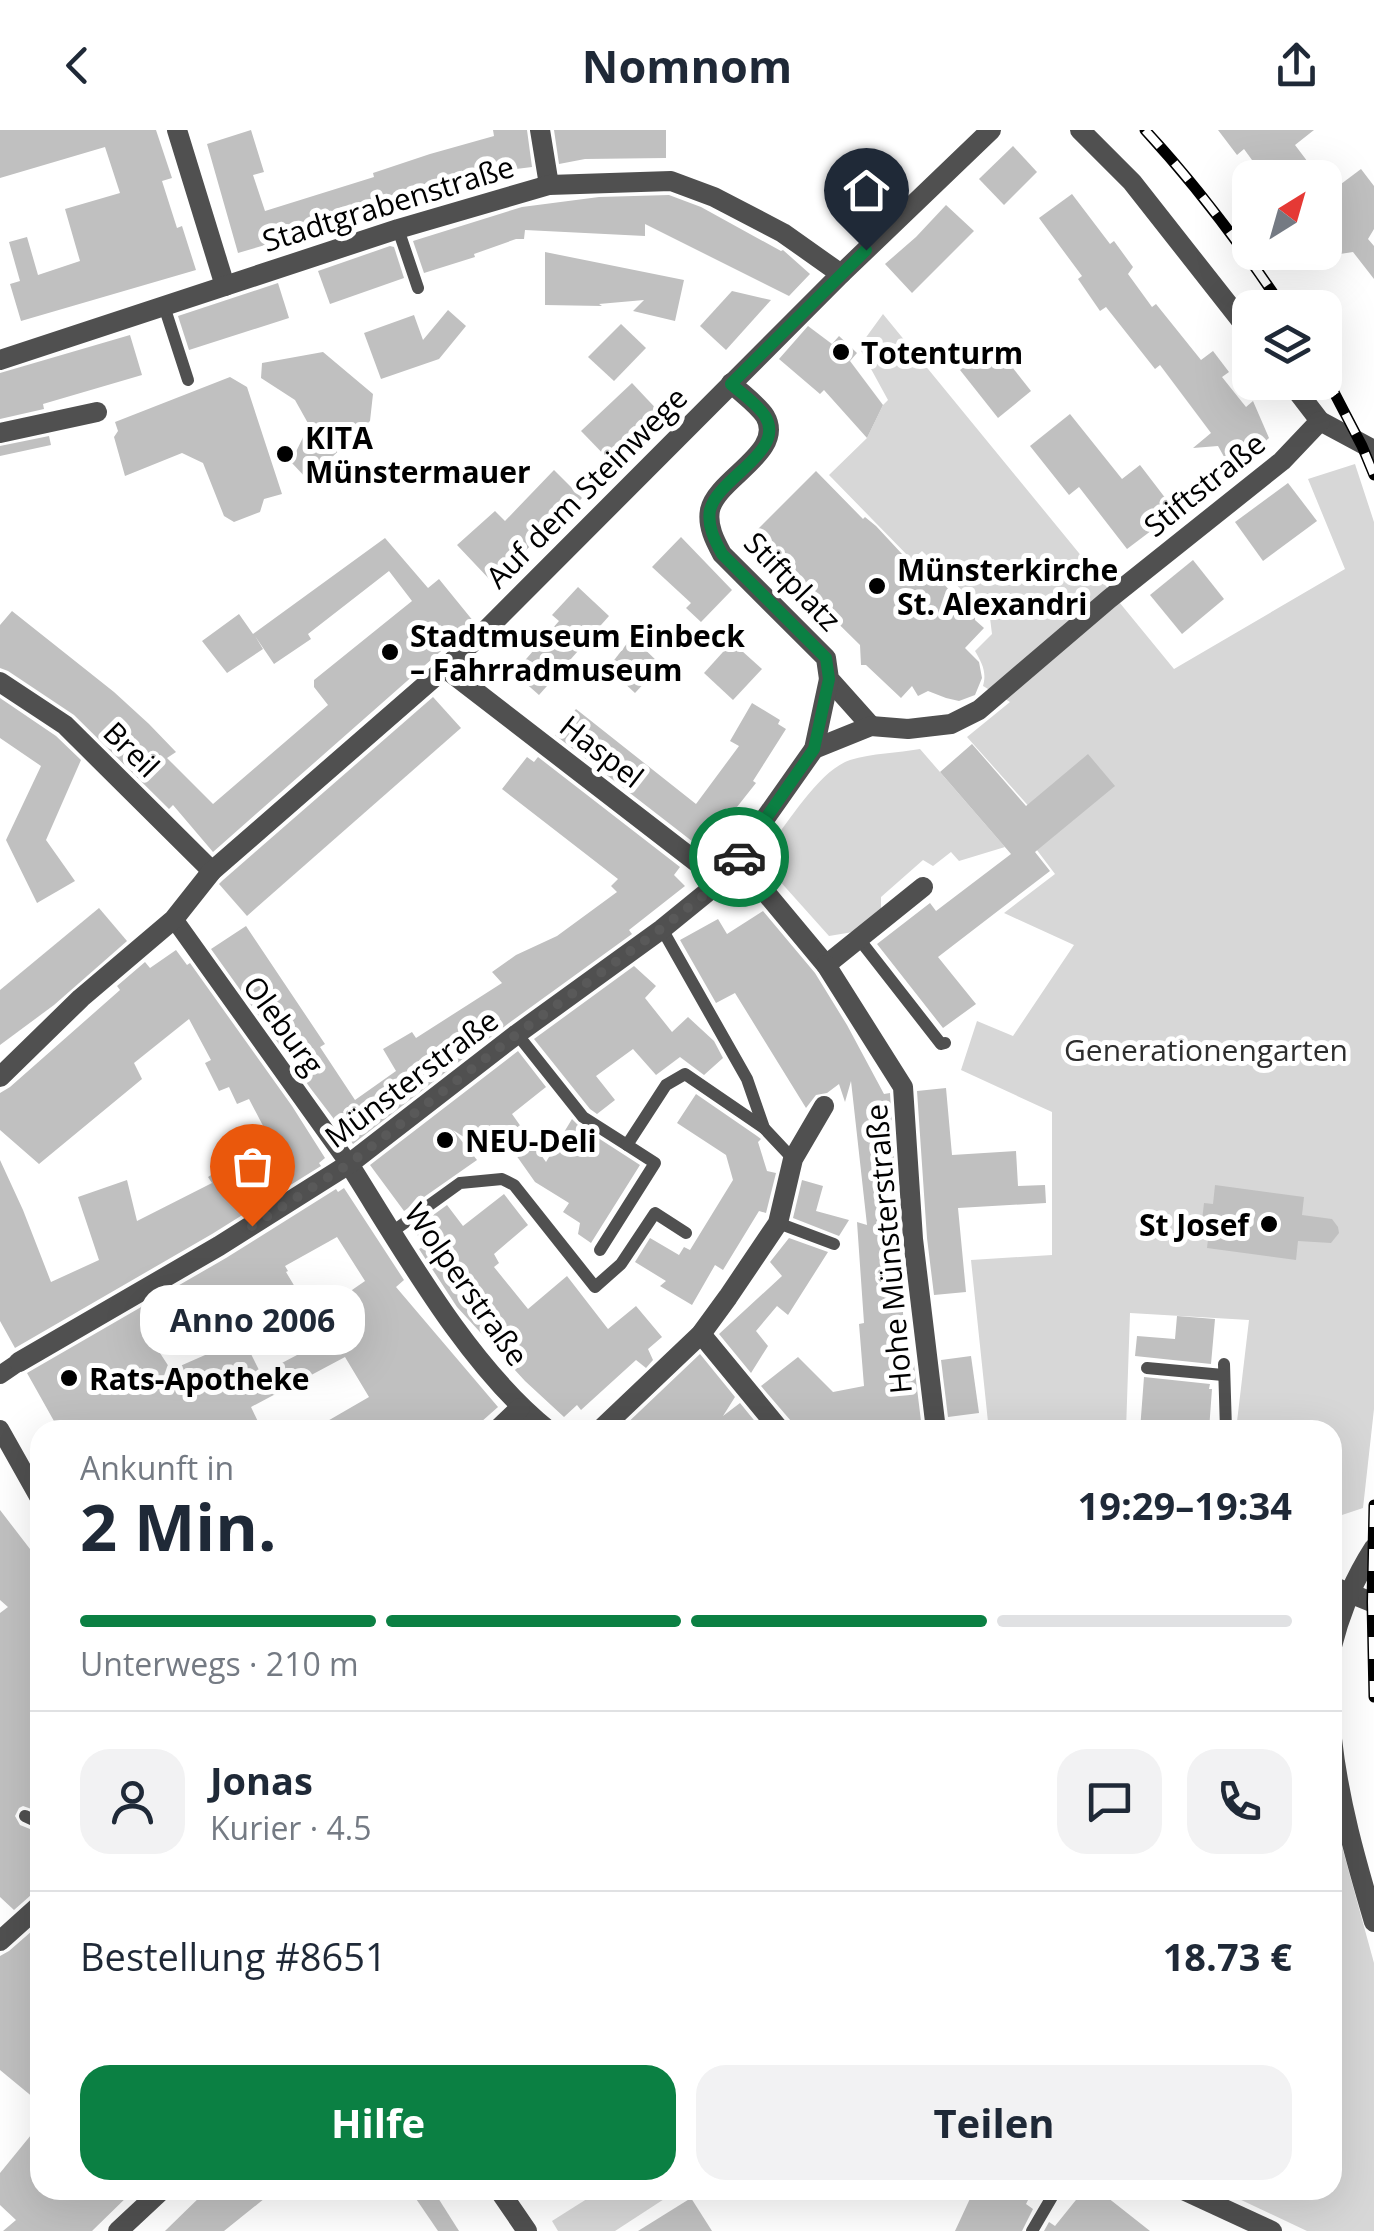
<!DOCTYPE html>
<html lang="de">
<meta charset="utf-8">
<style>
body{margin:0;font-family:"Open Sans",sans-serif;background:#f2f2f3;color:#1f2937;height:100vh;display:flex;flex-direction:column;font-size:38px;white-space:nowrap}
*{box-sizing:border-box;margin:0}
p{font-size:32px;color:#747a83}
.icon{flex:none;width:55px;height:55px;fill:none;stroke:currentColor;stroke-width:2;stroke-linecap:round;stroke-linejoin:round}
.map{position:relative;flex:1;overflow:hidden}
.side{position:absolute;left:30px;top:1290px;width:1312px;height:780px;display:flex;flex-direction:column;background:#fff;border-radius:30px;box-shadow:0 10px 40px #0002}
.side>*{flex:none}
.needle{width:65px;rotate:37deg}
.tools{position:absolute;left:1232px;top:30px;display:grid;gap:20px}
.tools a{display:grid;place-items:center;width:110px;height:110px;border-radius:20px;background:#fff;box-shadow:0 10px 40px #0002;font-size:50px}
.pin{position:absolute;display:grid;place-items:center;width:85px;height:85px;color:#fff;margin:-102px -42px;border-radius:50% 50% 50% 0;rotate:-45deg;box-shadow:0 0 10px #0007}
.pin .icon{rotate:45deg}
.courier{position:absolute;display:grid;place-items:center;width:100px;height:100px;margin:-50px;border:8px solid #0b8043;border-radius:50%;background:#fff;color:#222;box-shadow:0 2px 12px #0007}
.bubble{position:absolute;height:70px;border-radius:30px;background:#fff;box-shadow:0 10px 40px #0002;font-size:32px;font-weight:700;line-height:70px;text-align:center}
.overview em{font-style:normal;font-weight:700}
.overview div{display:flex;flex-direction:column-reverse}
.overview{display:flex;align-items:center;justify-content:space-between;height:170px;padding:0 50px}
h1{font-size:65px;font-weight:700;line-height:75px}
.bar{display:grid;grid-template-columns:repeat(4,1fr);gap:15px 10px;align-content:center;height:120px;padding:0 50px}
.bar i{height:12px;border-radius:8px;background:#e0e1e3}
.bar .on{background:#0b8043}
.bar p{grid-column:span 4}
.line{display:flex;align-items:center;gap:25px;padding:0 50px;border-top:2px solid #e0e1e3}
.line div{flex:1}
.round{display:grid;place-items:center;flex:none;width:105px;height:105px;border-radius:30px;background:#f2f2f3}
.cta{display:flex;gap:20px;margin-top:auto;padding:20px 50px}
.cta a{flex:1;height:115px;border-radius:30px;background:#0b8043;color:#fff;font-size:40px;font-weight:700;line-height:115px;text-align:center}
.cta a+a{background:#f2f2f3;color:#1f2937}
header{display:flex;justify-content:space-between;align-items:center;height:130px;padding:0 50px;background:#fff;font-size:45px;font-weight:700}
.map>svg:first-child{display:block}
.green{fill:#d7d7d7}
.building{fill:#c0c0c0;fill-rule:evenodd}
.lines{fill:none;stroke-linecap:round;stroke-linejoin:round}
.service{stroke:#505050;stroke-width:12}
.pedestrian{stroke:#505050;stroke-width:18}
.minor{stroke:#505050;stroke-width:20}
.tertiary{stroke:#505050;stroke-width:20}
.rail-casing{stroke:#000;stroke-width:11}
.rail{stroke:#fff;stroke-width:8;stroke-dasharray:22;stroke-linecap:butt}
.done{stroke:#595959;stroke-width:10;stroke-dasharray:0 18}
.route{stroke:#0b8043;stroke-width:12}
.poi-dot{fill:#000;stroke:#fff;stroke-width:4}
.labels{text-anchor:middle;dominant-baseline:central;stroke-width:10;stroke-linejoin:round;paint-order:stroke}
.street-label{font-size:30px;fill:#000;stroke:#fff}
.poi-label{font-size:30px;font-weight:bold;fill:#000;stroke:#fff;text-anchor:start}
.park-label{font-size:30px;fill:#2e2e2e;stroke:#fff}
</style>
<header><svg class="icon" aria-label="back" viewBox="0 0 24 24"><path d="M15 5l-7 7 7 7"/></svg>Nomnom<svg class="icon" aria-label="share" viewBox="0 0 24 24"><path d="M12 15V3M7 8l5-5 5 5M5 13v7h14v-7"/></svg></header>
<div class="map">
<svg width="1374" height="2101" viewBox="0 0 1374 2101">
<rect width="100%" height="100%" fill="#fff"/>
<g class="green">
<path d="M883 184 1174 539 1345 439 1308 349 1355 334 1374 392V1279L1363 1378 1333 1388 1332 1300H1236L1249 1190 1130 1183 1126 1300H944L943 1297 988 1292 971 1130 1052 1125V982L961 940 977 891 1013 906 1074 815 1004 783 1055 744 1024 703 1040 689 967 607 1010 572 983 556C987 542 982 533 975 521L992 504 990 488 922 421 912 430 829 345 867 308 883 275 888 270 859 217Z"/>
<path d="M920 619 1005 717 959 731 951 722 933 736 923 730 881 767V780L853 802 829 806 769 739 767 726 770 715C790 690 820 640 850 630 872 623 898 623 920 619Z"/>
<polygon points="1333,1684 1374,1833 1374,2101 1307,2101 1220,2060 1332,2060"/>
<polygon points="601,2060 678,2060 615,2101 558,2101 552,2091"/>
</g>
<g class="building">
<polygon points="0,0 156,0 172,48 162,51 177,98 182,96 196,140 21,191 10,154 20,151 9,112 27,107 38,145 80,131 65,79 120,63 105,17 0,48"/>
<polygon points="251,0 264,42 253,45 265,81 374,47 373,43 430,24 494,6 493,0 527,0 532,37 501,41 465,52 363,86 238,123 207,14"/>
<polygon points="554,0 666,0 666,28 585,29 559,34"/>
<polygon points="1218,0 1314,0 1295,15 1320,48 1265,48 1244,19 1237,25"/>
<polygon points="1013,16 1037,42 1004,75 979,49"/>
<polygon points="1361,39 1374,56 1374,99 1368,109 1374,116 1374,149 1353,122 1340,124 1325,117 1325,66"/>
<polygon points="1072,64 1110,114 1114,111 1133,137 1128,144 1152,177 1156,174 1201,230 1213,221 1229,242 1222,247 1246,277 1253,271 1269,308 1232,341 1218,316 1193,318 1211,303 1160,235 1155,239 1106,177 1100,181 1078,149 1082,146 1039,88"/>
<polygon points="669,65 701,77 781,121 783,120 810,144 789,166 645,94 645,106 525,100 524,109 516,109 474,124 475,127 424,143 413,111 522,77 599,67"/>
<polygon points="946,75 974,101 912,163 885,134 916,107"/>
<polygon points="390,116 394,117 404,148 330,174 318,141"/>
<polygon points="545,122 684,150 675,191 633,181 644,170 599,174 602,176 545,175"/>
<polygon points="278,153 289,188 189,220 178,186"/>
<polygon points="732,161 771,170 726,220 700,196"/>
<polygon points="448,180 466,196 439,229 381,249 364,203 414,185 423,210"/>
<polygon points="621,194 646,218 614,251 588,227"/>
<polygon points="808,196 832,214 839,206 857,223 850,231 883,275 867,308 824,260 820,264 779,229"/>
<polygon points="130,205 142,245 43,274 44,279 0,289 0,243"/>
<polygon points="994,214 1031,261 998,288 960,240"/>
<polygon points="323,222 373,264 370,291 308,350 291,332 309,295 295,270 261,248 262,233"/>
<polygon points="230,247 247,257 282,364 264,369 260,382 234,392 224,386 203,333 182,323 125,346 114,307 118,301 115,292"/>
<polygon points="632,253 663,286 613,334 581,301"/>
<polygon points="1070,284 1122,349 1140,335 1176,382 1127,419 1079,357 1069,365 1030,316"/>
<polygon points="49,306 51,315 0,326 0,316"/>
<polygon points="554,340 582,368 543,408 541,406 492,452 457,415 495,381 505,391"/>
<polygon points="816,341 863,389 865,387 876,396 916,439 923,432 969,481 975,481 975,490 984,498 965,518 979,532 982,548 975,565 959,571 946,568 928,561 918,566 912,556 901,568 866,535 861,535 860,515 798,454 800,452 753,404"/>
<polygon points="1288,353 1317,391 1263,431 1235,392"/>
<polygon points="681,407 732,460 701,492 686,478 691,473 652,437"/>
<polygon points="385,408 428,458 439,449 474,492 213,722 173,675 169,679 74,585 8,541 0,538 0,495 12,481 114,562 149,594 176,622 167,628 213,674 328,575 314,557 314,550 412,471 389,441 308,504 311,509 274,534 255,506 263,519 227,543 202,511 239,484 253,504"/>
<polygon points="1193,430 1224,469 1182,504 1150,465"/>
<polygon points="578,457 609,486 539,565 514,543 559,491 552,485"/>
<polygon points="632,507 661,535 635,563 608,538"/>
<polygon points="732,512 762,539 733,570 704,543"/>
<polygon points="433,567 461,598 247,786 219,754 222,751"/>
<polygon points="0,568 56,606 81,630 46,710 75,751 37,773 6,710 41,636 0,608"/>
<polygon points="752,573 780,590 778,594 786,599 753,651 756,653 733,682 727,678 697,715 555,605 576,579 696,674 739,616 730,611"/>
<polygon points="972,614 1026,676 1088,624 1115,656 1035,722 1050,741 938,827 976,874 943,898 877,814 930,773 936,781 1011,724 940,642"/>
<polygon points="527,627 534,632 538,627 680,737 674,745 685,756 629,800 632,804 509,893 353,1014 311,959 211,819 246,796 325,914 320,917 355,970 396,941 383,919 412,902 416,908 502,853 492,842 516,825 557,806 617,762 611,756 618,749 502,659"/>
<polygon points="99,778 127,811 54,875 0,915 0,860"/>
<polygon points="763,781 815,843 847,895 884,964 890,963 899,1110 906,1168 903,1168 903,1183 907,1235 914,1234 921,1291 916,1291 917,1300 793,1300 791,1291 761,1256 798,1227 833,1262 864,1256 859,1194 864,1193 857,1092 867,1095 851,951 845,972 839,954 827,963 816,965 806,978 735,863 716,873 680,810 718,789 727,804"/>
<polygon points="176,820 187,835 190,833 292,976 325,1028 319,1033 321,1036 212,1104 15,1218 0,1191 0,1030 23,1080 51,1152 99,1130 78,1067 127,1050 137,1091 212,1053 208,1047 237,1028 243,1035 273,1015 249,969 237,974 229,957 219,961 205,933 211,930 189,889 134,933 142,949 39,1034 0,1000 0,963 10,957 120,860 117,856 145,832 150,838"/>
<polygon points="634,836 656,856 645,868 672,902 688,887 714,911 723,928 704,945 680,927 656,945 633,919 596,946 615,970 597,984 590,979 534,909"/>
<polygon points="518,921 546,957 512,984 546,1032 572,989 578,995 640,1035 591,1113 578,1104 580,1093 563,1082 569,1073 535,1052 504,1008 487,1022 453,1000 477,1030 404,1081 370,1035"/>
<polygon points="946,958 952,1025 1016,1021 1018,1056 1045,1055 1046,1073 958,1078 966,1162 934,1165 927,1108 917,961"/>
<polygon points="696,964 757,1006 761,1009 758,1012 767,1041 776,1043 766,1083 759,1081 723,1140 715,1135 692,1175 660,1156 666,1151 635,1132 650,1108 679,1125 684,1117 690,1120 733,1050 726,1025 677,993"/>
<polygon points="802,1050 823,1056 816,1081 849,1090 839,1106 793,1088"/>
<polygon points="1215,1055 1304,1067 1302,1085 1332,1089 1338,1097 1339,1103 1331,1113 1298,1111 1296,1130 1207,1118 1209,1100 1201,1099 1204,1073 1213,1074"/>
<path d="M344 1058 404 1150 396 1157 498 1277 472 1300H312L369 1267 345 1227 251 1277 262 1300H59L27 1243 226 1128 336 1059 338 1062ZM337 1107 365 1151 313 1187 286 1142 288 1141 285 1136ZM200 1182 221 1218 171 1240 149 1206ZM278 1191 297 1225 261 1244 243 1208Z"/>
<polygon points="504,1064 528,1095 494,1124 499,1133 494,1137 528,1179 567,1146 608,1199 636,1176 662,1207 648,1219 653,1230 646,1238 636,1230 581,1280 577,1275 564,1287 525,1251 457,1177 419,1119 424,1116 414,1099 447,1075 463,1096"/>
<polygon points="789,1108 828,1122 788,1185 777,1176 756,1201 768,1216 751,1243 719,1204 782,1146 770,1132"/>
<polygon points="1177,1186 1215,1189 1211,1234 1135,1226 1137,1206 1175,1209"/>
<polygon points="700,1224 735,1267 723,1286 740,1273 762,1300 620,1300"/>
<polygon points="971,1226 979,1283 948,1287 941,1230"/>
<polygon points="1144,1247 1210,1254 1209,1259 1212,1259 1209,1300 1140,1300"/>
<polygon points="0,1380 40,1432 40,1682 23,1676 19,1678 15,1686 20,1695 40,1703 40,1762 31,1765 14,1780 0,1767 0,1483 8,1477 0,1470"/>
<polygon points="40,1794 40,1973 0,1940 0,1826 9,1821"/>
<polygon points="40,1994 40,2060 134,2060 92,2101 3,2101 16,2090 0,2075 0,2043"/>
<polygon points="207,2060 275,2060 224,2101 165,2101"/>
<polygon points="410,2060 433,2060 459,2101 438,2101"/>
<polygon points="974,2060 1033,2060 1026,2074 1033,2079 1022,2101 955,2101"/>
<polygon points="1084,2060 1098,2060 1150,2101 1044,2101 1049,2092 1055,2096"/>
<polygon points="691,2068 712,2101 638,2101"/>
</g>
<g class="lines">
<g class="service">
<polyline points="398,99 418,158"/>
<polyline points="164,176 188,250"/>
<polyline points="662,799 747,949 764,998 793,1029"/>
<polyline points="859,809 941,914 945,913"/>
<polyline points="517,904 583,987 627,1015 666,955 685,944 764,998"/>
<polyline points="778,1093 834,1114"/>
<polyline points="392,1102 460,1053 502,1049 514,1055 595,1157 621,1134 655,1083 686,1103"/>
<polyline points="600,1120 655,1033 627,1015"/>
<polyline points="1224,1234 1226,1300"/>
<polyline points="1147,1238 1223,1245"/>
<polyline points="25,1686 40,1693"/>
<polyline points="1032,2101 1056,2060"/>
</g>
<g class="pedestrian">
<polyline points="174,789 349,1034"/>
<polyline points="0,1245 19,1232"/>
<polyline points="0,1299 40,1370"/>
</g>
<g class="minor">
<polyline points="177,0 225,156"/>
<polyline points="540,0 549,55"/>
<polyline points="1080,0 1132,52 1250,202"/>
<polyline points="0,230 398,99 549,55 671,51 714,67 783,103 841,144"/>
<polyline points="1290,252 1320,291 1374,320"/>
<path d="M731 253C741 263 757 274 765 286 786 322 717 348 710 380 707 396 715 411 722 424L826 528 829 549 871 596"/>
<polyline points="0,303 97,282"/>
<polyline points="829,549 814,619 721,751 761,757 826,835 923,757"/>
<polyline points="0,552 65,595 212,741"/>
<polyline points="814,619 871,596 908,599 951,594 979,580 1109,469 1282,331 1320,291"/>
<polyline points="826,835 903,957 913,1109 936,1300"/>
<polyline points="0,947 81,868 174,789 212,741 445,538 487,499 841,144 991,0"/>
<path d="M349 1034C404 1121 468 1236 548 1300"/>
<polyline points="701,1204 780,1300"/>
<polyline points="19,1232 219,1116 349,1034 517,904 662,799 721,751 445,538"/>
<polyline points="497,1300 520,1278"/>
<polyline points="600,1300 701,1204 728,1167 778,1093 793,1029 824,976"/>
<polyline points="1332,1456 1374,1473"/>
<polyline points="0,1811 40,1775"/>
<polyline points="499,2060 527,2101"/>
<polyline points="1183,2060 1272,2101"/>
<polyline points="118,2101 162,2060"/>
</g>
<g class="tertiary">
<path d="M1332 1516C1341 1480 1354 1449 1374 1418"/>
<path d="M1332 1609C1339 1672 1356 1731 1374 1792"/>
</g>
<defs>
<g id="rail">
<path d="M1145 0C1196 55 1241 115 1283 178"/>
<polyline points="1325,245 1362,316 1374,345"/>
<polyline points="1374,1375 1372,1472 1374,1567"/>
</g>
</defs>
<use href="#rail" class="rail-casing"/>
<use href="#rail" class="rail"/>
</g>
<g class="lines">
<polyline class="done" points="252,1096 349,1034 517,904 662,798 722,751 739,727"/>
<path class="route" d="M739 727 814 619 829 549 826 528 722 424C715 411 707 396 710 380 718 347 787 322 765 286 757 274 741 263 731 254L866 120"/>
</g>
<g class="poi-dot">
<circle cx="841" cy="222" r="10"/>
<circle cx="285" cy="324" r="10"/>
<circle cx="877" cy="456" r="10"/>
<circle cx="390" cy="522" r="10"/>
<circle cx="445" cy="1010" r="10"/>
<circle cx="1269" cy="1094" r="10"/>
<circle cx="69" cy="1248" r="10"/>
</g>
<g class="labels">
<g class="street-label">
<text transform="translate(388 73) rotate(-17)">Stadtgrabenstraße</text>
<text transform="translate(1204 354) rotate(-39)">Stiftstraße</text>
<text transform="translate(586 357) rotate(-45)">Auf dem Steinwege</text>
<text transform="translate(793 451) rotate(46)">Stiftplatz</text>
<text transform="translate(132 619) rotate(45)">Breil</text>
<text transform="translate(602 621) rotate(38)">Haspel</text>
<text transform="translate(284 895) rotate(54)">Oleburg</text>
<text transform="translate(411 948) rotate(-37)">Münsterstraße</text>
<text transform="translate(888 1119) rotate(-95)">Hohe Münsterstraße</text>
<text transform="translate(467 1154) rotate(55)">Wolperstraße</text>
</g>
<g class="poi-label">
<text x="861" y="222">Totenturm</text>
<text x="305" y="307">KITA<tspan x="305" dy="34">Münstermauer</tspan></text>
<text x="897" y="439">Münsterkirche<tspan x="897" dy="34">St. Alexandri</tspan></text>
<text x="410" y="505">Stadtmuseum Einbeck<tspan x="410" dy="34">– Fahrradmuseum</tspan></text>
<text x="465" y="1010">NEU-Deli</text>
<text x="1249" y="1094" text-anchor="end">St Josef</text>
<text x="89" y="1248">Rats-Apotheke</text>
</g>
<g class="park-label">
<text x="1206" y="919">Generationengarten</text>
</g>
</g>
</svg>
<div class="tools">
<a><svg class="needle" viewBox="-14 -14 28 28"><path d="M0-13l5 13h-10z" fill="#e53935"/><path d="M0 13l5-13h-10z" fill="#747a83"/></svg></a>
<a><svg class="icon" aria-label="layers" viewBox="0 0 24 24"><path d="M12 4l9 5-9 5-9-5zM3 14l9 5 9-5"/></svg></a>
</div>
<div class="pin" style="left:252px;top:1096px;background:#ea580c"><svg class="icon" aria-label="bag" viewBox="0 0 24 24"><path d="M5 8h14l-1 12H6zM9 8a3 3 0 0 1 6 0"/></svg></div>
<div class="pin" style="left:866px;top:120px;background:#1f2937"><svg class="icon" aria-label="home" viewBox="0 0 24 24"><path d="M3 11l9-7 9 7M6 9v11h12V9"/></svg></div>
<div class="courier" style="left:739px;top:727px"><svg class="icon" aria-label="car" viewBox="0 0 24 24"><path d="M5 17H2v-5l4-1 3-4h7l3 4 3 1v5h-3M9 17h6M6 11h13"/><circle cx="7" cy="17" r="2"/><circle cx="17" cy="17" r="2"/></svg></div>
<div class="bubble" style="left:140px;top:1155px;width:225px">Anno 2006</div>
<section class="side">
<div class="overview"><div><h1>2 Min.</h1><p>Ankunft in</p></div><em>19:29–19:34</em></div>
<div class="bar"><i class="on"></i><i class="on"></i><i class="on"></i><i></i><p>Unterwegs · 210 m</p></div>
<div class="line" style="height:180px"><a class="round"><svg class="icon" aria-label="person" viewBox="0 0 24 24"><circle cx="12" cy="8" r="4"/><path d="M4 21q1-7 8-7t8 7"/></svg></a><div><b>Jonas</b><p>Kurier · 4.5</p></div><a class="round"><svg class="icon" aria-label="chat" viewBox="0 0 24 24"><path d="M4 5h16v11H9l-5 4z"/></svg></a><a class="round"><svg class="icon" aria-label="phone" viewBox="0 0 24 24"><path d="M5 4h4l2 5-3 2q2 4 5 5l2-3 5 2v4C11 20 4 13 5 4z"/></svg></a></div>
<div class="line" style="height:130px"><div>Bestellung #8651</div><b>18.73 €</b></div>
<div class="cta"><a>Hilfe</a><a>Teilen</a></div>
</section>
</div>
